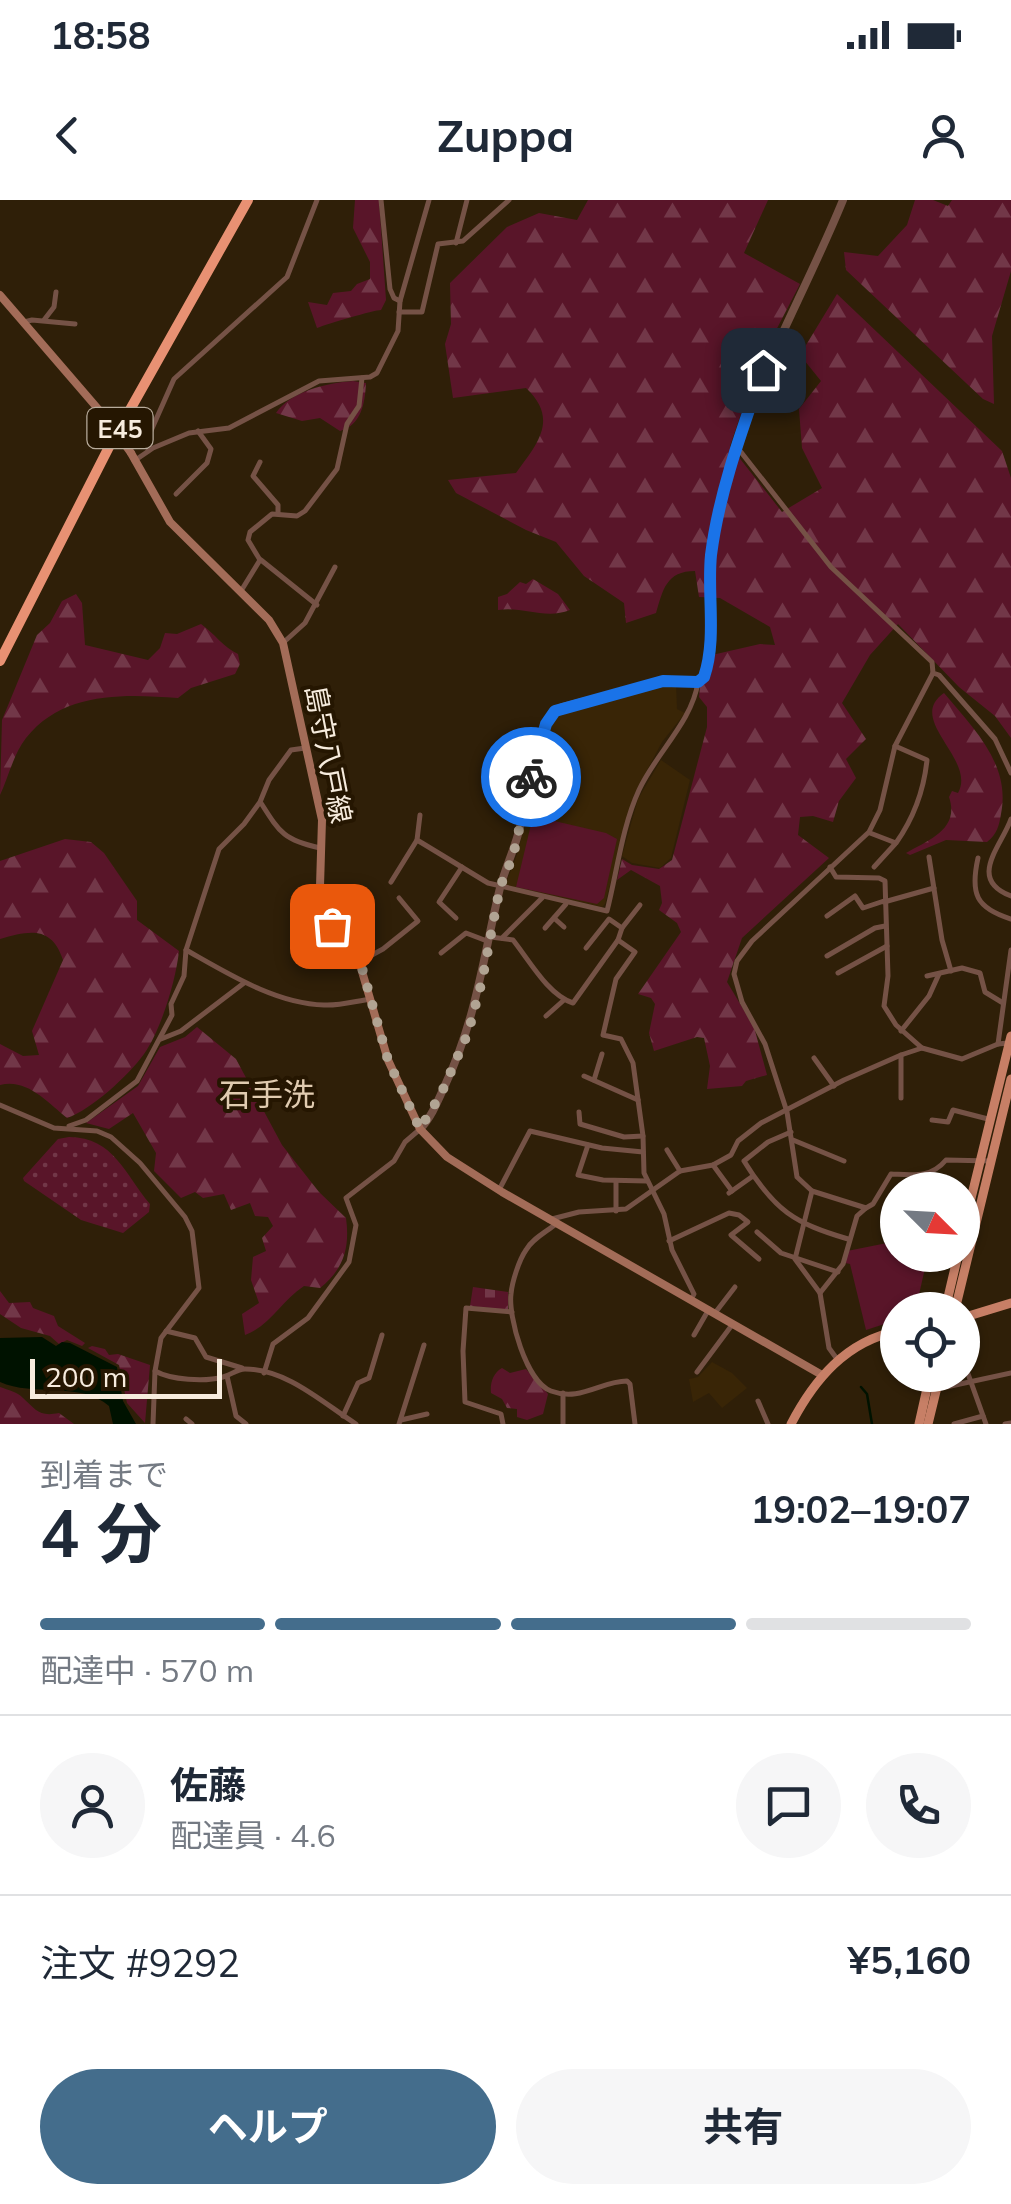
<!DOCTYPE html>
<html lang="ja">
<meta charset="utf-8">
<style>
body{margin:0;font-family:Mulish,"Noto Sans JP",sans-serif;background:#f6f6f7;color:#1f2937;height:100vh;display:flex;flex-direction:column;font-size:38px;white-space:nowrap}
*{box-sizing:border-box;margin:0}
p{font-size:32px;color:#747a83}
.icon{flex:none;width:55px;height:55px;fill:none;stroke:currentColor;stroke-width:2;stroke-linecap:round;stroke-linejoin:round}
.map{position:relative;height:1224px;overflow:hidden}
.drawer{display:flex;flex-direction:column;background:#fff;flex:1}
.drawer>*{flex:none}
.needle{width:65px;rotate:114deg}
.fabs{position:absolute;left:880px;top:972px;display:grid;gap:20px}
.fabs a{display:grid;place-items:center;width:100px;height:100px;border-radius:50%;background:#fff;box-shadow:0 2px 8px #0004;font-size:50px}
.scale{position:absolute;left:30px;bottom:25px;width:192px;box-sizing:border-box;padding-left:10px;border:5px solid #f7ecde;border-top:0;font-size:28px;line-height:35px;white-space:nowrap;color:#f7ecde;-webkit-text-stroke:8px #251601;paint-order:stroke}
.pin{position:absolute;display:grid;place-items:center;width:85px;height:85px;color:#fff;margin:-42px;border-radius:20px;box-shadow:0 5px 15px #0006}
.courier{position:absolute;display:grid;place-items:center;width:100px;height:100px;margin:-50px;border:8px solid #1a73e8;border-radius:50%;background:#fff;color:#222;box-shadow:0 2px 12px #0007}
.overview em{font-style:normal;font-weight:700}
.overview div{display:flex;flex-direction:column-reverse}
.overview{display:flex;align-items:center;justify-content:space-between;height:170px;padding:0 40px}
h1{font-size:65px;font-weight:700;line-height:75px}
.bar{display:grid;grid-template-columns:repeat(4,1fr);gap:15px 10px;align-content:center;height:120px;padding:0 40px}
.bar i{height:12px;border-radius:8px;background:#e0e1e3}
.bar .current{background:#446d8c}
.bar p{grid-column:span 4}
.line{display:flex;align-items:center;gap:25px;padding:0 40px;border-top:2px solid #e0e1e3}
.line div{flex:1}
.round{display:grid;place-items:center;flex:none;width:105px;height:105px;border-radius:52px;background:#f6f6f7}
.button{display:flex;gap:20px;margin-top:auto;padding:20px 40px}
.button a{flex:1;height:115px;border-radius:60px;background:#446d8c;color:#fff;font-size:40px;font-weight:700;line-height:115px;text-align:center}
.button a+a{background:#f6f6f7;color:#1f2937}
.status{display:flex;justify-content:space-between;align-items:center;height:70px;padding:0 50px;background:#fff;direction:ltr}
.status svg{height:28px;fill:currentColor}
header{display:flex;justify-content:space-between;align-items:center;height:130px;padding:0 40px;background:#fff;font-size:45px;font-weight:700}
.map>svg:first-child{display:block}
.built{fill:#392506}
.grass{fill:url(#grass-dots)}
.forest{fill:url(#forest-firs)}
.cemetery{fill:url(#cemetery-stones)}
.park{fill:#591529}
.water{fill:#001200}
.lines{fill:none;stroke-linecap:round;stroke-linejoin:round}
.stream{stroke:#001200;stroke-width:2.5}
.minor{stroke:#755246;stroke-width:5}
.tertiary{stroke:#755246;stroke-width:8}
.secondary{stroke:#a36c58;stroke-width:8}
.primary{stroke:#c77f66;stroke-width:9}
.motorway{stroke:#e89173;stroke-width:10}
.secondary-bridge{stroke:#a36c58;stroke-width:8}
.done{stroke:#b1a493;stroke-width:10;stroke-dasharray:0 18}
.route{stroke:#1a73e8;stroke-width:12}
.labels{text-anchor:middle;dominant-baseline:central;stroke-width:8;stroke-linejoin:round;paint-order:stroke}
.shield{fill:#251601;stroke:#b8ac9c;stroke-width:2.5}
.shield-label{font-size:25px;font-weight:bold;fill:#f7ecde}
.street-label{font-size:28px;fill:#f7ecde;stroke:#251601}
.quarter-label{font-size:32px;fill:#e0cbb0;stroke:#251601}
</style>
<div class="status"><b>18:58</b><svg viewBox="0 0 49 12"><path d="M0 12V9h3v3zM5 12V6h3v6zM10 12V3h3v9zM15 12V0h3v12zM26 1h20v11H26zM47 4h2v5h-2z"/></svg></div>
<header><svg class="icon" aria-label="back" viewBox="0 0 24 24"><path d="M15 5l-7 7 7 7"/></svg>Zuppa<svg class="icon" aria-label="person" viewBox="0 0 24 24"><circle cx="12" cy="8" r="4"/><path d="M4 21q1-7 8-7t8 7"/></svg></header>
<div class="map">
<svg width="1011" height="1224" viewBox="0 0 1011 1224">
<defs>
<pattern id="grass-dots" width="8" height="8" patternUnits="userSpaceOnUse" patternTransform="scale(2.5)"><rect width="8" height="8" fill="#591529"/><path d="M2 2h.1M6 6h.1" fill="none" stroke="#723748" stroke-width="1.8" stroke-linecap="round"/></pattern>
<pattern id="forest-firs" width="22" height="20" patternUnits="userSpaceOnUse" patternTransform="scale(2.5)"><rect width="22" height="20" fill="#591529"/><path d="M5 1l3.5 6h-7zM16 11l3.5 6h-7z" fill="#723748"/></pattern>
<pattern id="cemetery-stones" width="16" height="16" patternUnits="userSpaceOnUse" patternTransform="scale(2.5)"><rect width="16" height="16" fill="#591529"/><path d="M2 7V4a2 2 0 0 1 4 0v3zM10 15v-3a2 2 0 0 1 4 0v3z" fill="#723748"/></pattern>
</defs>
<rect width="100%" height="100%" fill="#2f1f08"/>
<g class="built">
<polygon points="676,483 677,509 685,513 662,542 634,595 605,704 602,707 505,685 518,652 548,528 557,514 568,509"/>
<polygon points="661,560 690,580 671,658 660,668 632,663 622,656 638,599"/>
<polygon points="712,1162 732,1173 747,1188 722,1208 709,1193 693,1202 689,1179 698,1177"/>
</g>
<path class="grass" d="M69 937C114 937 125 975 150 1004L149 1012 123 1033 81 1020 24 981 23 978 58 939Z"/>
<g class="forest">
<path d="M355 0H379L386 100 381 110C374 110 327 124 317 128L308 102 327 105 333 93 351 91 357 84 370 79V62L353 28Z"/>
<path d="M588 0H768L744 53 800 84 757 167 730 246 782 312 822 288 802 248 799 209 821 181 800 155 837 94 1002 251 1011 278V538L995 516 959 487 898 424 870 455 842 503 866 539 846 559 856 578 839 601 833 622 813 616 800 617 798 635 829 658 742 738 727 782 754 827 767 875 746 881 742 886 707 889 710 866 704 838 697 837 654 851 649 833 655 804 651 798 638 794 681 732 677 723 659 710 662 703 660 686 631 670 617 680 622 659 632 665 659 669 672 660 707 527V507L699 497 700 486C714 479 712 469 712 455L760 444 775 445 770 427 720 398 699 397 695 371C666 371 663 390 656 413L626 423 624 403 584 376 556 342 526 330 456 293 448 280 516 273C538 243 559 219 526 188L453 198 445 144 451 124 450 83 507 27 539 13 577 20Z"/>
<polygon points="915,0 933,0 948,6 952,0 1011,0 1011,71 992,136 994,204 983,199 846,70 844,52 878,56 907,25"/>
<path d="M353 181 366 183C365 204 361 225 340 231L320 218 302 221 276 213C291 191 327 183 353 181Z"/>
<path d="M533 379 558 394 570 410C545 420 524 406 498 410V397L507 394 520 382 526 384Z"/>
<path d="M76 394 82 403 85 445 148 460 160 448 165 433 177 434 201 424C214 433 224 448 238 454L240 464 235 474 191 488 178 498C125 494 63 491 26 538 14 553 8 578 0 595L2 520 37 435 50 423 62 401Z"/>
<path d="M944 493C973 528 1011 564 1001 614 999 626 997 634 987 642L946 640 910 655 906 653C929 640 960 629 949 597L952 591 958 593C977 559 905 520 944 493Z"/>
<path d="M65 639 91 642 104 653 137 701V720L179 751C176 780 161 830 144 854 129 875 91 910 67 918 47 902 27 878 0 885V844L23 856 39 855 32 831 63 760C52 726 30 730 0 739V661Z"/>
<path d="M197 827 236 859 282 945 319 992 346 1018C350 1047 344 1069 320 1088L304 1086C281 1101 270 1126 245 1135L242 1114 259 1103 251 1080 253 1057 266 1051 262 1038 273 1026 268 1017 255 1016 250 1003 231 1010 224 994 203 998 195 992 181 998 154 971 156 953 133 913 109 929 86 923 138 886 160 847 185 837Z"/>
<polygon points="0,1091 9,1103 30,1102 33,1108 54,1116 58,1126 85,1143 82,1146 67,1140 59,1144 50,1136 21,1128 0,1114"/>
<polygon points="92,1146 105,1149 109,1155 118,1154 150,1165 145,1223 127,1203 119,1165 88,1148"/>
<path d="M502 1168 510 1173 526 1169 548 1194 543 1214 527 1220 517 1217V1209L507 1208 502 1199 491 1193C490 1183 493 1173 502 1168Z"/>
<path d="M0 1187C8 1190 18 1192 23 1198 36 1210 39 1217 59 1213L74 1224H0Z"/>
</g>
<polygon class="cemetery" points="473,1087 508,1092 508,1110 470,1106"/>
<g class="park">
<polygon points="533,616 606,633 617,639 604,698 597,704 516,687"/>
<polygon points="897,1041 898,1055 928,1055 918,1099 910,1102 911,1110 898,1110 897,1120 866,1130 850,1064 845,1063 847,1051"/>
</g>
<path class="water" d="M42 1137 56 1146 62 1142 70 1143 117 1167 123 1201 136 1224H113L109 1206C81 1181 33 1197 0 1182V1138Z"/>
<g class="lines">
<polyline class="stream" points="861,1187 867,1194 872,1224"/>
<g class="minor">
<polyline points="381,0 390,89 394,98 400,101"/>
<polyline points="456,43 467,0"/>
<polyline points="399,112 422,112 438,44 463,41 509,0"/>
<polyline points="44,120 54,107 56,92"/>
<polyline points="24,122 32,120 75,124"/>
<polyline points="737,247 831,367 932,462 933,473 939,475 995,539 1011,573"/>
<polyline points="148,251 150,233 174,179 287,77 317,0"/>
<polyline points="134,261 153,248 189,233 229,228 319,181 370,177 377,173 398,131 400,101 429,0"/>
<polyline points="260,262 253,276 278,305 278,313"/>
<polyline points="176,294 207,263 211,249 198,231"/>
<polyline points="261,360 317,405"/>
<polyline points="241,391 260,360 248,340 250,332 272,314 297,316 305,311 337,269 347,224 359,206 362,178"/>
<polyline points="284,442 305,423 335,367"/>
<path d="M933 473 895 546 880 610 869 632 752 741 737 761 734 774 742 802 765 844 787 912 797 977 812 991 866 1008 873 1004 891 974C914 975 931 978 946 960L991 961"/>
<path d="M261 603C280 633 284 640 320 648"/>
<path d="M420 615 417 640 488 683 607 711C617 672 622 627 639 590 656 553 692 522 698 482"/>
<path d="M1011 619C1001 647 967 679 1011 696"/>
<path d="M870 633 896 643C913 619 924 589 927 560L895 546"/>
<polyline points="929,657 942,740 951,771"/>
<path d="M978 658C970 694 976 708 1011 719"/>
<polyline points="830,667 836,677 879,678 885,681 888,776 884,806 896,825 922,848"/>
<polyline points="874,667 895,644"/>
<polyline points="391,682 417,640"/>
<polyline points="884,702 934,688"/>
<polyline points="827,716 855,696 863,708 884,701"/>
<polyline points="456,718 439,702 462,667"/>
<polyline points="554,718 564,727"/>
<polyline points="545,728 566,704"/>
<path d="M491 737 513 740C529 760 548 795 573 803L618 740 635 752 616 779 603 835 621 839 633 863 643 936 644 973 664 1014 672 1050 694 1094 691 1100"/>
<polyline points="502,738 542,698"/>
<polyline points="618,740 622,728 640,705"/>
<polyline points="586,748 609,719 622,728"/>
<path d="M186 750C227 773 276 804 324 805 339 806 356 801 371 799"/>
<polyline points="441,753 466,733 487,741"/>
<polyline points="827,756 875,728 885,726"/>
<polyline points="359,762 383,749 418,721 399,698"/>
<polyline points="838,773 887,746"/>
<polyline points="927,776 962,768 980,773 985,792 1003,803"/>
<polyline points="546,816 564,800"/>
<polyline points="901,831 929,796 939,774"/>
<polyline points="161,839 181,831 244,783"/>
<polyline points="998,844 1011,750"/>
<polyline points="814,858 834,886"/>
<polyline points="584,876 638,900"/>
<polyline points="594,880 602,854"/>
<polyline points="901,898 901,855"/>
<path d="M0 905 54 928 97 931 111 937 140 963 185 1017 192 1031 199 1088 161 1138 155 1171C171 1180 205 1182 223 1177 231 1175 237 1169 245 1169 287 1169 323 1203 356 1224"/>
<polyline points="579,912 580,924 624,937 643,936"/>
<polyline points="932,920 948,922 953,910 988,919"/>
<polyline points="69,926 86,920 137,881 172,815 171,804 184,776 186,750 219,649 244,624 260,602 269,580 291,550 305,548"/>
<path d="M791 932 768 942 744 961C775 1011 794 1023 848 1039"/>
<polyline points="793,940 844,961"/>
<polyline points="588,945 578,975 603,980 647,981"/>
<polyline points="667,950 680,971"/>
<polyline points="713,965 732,991"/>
<polyline points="499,990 530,931 602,948 643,952"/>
<polyline points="812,991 795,1059 820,1093 829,1148 837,1159"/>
<polyline points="729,993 753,976"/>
<polyline points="616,1011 616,981"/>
<polyline points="548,1020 579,1012 626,1009 680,971 713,965 731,955 738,941 761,923 844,880 901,855 922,848 962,859 998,844 1008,843"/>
<path d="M556 1024C546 1032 532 1039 526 1050 519 1060 512 1082 511 1094 508 1116 526 1182 551 1191 580 1202 601 1181 627 1181L630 1184 635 1224"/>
<polyline points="757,1032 781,1053 838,1072"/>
<polyline points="669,1041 729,1013 739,1015 748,1022 731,1035 759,1059"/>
<polyline points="820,1093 843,1064 857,1016 866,1008"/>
<polyline points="715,1113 735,1087"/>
<polyline points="166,1131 195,1138 206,1157 242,1168"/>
<polyline points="694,1135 709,1109"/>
<polyline points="962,1157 986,1224"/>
<polyline points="697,1172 732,1125"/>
<polyline points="264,1173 273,1144 308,1118 349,1062 356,1025 346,998 394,961 405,942 419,930"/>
<polyline points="227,1176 236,1216 246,1224"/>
<polyline points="937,1189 1011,1173"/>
<polyline points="563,1193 563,1224"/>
<polyline points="758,1201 768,1224"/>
<polyline points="343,1216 358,1183 369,1178 382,1135"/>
<polyline points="186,1219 192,1224"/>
<polyline points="401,1220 427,1214"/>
<polyline points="153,1224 155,1171"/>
<polyline points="399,1224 424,1145"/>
<polyline points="503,1224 501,1214 465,1202 463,1151 466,1108 512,1112"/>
<polyline points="954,1224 983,1216"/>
<polyline points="1005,1224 1011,1223"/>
</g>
<path class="tertiary" d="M420 929C432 917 439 898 446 883 476 819 483 759 499 692 504 670 515 649 520 627 527 598 535 521 562 507L663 481 698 482 704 477C719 435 706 372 715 326 736 209 799 108 843 0"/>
<g class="secondary">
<polyline points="0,95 105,217"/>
<polyline points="131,253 170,322 269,420 283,443 322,620 320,686 323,710 361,768 388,860 420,929 447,957 502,992 822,1175"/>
</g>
<g class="primary">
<polyline points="962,1035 1011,836"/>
<polyline points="945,1110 958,1055"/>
<polyline points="955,1110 1011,879"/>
<polyline points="962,1118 1011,1103"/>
<path d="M791 1224C814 1180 846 1141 898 1131"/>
<polyline points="919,1224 930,1175"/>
<polyline points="928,1224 940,1175"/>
</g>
<polyline class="motorway" points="0,461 109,247 248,0"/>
<polyline class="secondary-bridge" points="105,217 131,253"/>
</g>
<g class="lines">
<polyline class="done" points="332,726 362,768 388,860 420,929 441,894 468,833 482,781 500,687 513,656 531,577"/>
<path class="route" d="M531 577 546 524 555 511 663 481 698 482 704 477C717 439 707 394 711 355 719 292 742 230 763 170"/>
</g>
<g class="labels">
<rect class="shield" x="87.5" y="208" width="65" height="40" rx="8"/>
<g class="shield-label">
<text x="120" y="228">E45</text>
</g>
<g class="street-label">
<text transform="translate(329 554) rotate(79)">島守八戸線</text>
</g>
<g class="quarter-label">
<text x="267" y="894">石手洗</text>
</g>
</g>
</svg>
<div class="fabs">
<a><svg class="needle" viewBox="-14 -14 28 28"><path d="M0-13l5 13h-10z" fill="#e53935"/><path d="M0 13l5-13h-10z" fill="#747a83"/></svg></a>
<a><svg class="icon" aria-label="locate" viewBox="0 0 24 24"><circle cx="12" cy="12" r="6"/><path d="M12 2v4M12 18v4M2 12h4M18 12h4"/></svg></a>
</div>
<div class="scale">200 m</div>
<div class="pin" style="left:332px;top:726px;background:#ea580c"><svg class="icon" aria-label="bag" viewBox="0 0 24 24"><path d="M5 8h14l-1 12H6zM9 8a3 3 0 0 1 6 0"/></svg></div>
<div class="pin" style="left:763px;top:170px;background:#1f2937"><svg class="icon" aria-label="home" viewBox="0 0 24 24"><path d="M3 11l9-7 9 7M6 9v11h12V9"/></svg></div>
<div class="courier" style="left:531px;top:577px"><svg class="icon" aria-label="bike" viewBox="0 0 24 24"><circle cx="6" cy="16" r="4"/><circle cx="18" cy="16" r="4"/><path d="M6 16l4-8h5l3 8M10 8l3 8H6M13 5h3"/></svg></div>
</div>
<section class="drawer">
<div class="overview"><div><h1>4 分</h1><p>到着まで</p></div><em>19:02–19:07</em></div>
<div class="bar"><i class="current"></i><i class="current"></i><i class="current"></i><i></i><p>配達中 · 570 m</p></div>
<div class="line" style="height:180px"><a class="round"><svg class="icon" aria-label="person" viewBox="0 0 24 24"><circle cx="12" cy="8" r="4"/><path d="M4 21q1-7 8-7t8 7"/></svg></a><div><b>佐藤</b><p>配達員 · 4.6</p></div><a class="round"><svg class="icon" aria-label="chat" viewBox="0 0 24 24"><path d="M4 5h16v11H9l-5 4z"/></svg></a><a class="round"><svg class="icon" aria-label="phone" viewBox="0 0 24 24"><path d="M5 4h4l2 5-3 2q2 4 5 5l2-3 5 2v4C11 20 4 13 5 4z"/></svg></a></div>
<div class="line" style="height:130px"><div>注文 #9292</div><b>¥5,160</b></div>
<div class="button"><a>ヘルプ</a><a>共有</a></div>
</section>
